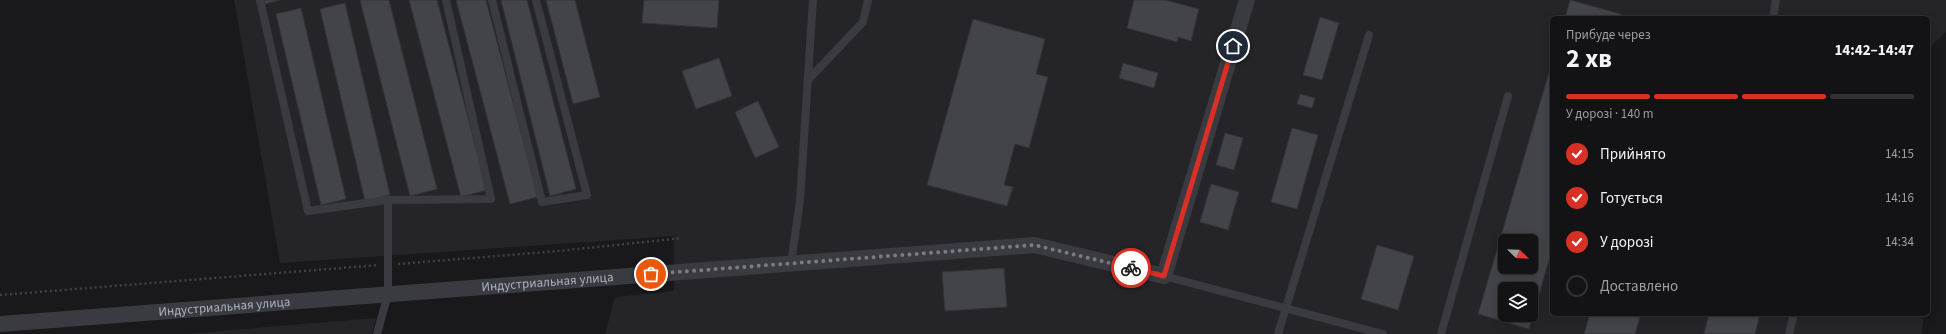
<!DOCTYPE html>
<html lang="uk">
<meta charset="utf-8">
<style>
body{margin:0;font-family:"Source Sans 3",sans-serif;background:#1c1c1e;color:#f1f3f6;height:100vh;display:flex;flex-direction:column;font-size:15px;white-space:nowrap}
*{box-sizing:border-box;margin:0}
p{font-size:13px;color:#9d9ea0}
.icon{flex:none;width:22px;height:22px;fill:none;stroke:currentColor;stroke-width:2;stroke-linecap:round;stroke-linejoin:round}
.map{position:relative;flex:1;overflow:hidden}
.sheet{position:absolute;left:1550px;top:16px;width:380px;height:300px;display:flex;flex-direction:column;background:#131315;border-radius:6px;box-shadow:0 2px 10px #0003,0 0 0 1px #323234}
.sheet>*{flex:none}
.needle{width:26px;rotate:113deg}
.fabs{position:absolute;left:1498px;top:234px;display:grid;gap:8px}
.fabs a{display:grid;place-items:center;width:40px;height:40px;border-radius:6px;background:#131315;box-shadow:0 2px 10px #0003,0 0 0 1px #323234;font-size:20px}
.pin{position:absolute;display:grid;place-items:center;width:34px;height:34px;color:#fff;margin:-17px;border:2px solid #fff;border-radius:50%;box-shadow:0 1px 4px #0007}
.courier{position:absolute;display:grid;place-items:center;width:40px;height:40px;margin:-20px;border:3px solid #d93025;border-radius:50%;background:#fff;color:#222;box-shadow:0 1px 5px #0007}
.headline em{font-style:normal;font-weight:700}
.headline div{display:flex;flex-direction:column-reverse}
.headline{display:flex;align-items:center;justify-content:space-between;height:68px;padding:0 16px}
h1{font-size:26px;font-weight:700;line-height:30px}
.bar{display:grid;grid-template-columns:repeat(4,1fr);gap:6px 4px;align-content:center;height:48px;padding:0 16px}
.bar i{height:5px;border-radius:3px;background:#323234}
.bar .current{background:#d93025}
.bar p{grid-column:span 4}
ol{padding:0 16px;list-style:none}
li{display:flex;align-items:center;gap:12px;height:44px}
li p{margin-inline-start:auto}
li .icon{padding:4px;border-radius:50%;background:#d93025;color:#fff;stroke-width:4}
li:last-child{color:#9d9ea0}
li i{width:22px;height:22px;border:2px solid #323234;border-radius:50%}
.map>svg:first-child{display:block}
.built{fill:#252529;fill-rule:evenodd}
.building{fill:#434449;stroke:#333338;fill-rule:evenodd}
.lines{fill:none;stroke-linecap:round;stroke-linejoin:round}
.path{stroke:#404248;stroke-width:2.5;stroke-dasharray:2 3;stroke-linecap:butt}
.lane{stroke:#3a3b41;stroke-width:8}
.street{stroke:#3a3b41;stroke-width:16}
.done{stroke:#787b84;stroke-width:4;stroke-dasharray:0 7.2}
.route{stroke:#d93025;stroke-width:5}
.labels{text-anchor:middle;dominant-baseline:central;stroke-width:3.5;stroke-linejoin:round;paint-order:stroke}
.street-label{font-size:13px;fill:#abb0bc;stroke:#141417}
</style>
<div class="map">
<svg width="1946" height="334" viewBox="0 0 1946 334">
<rect width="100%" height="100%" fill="#19191c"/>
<g class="built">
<path d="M234 0H1946V32L1928 49V18H1552V314H1924L1922 330V334H605L615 297 674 291V236L280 263ZM1505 241H1531V267H1505ZM1505 289H1531V315H1505Z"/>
<polygon points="1928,222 1930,260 1928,281"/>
<polygon points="376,318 372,334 183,334"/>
</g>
<g class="building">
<polygon points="264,0 280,0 265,4"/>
<polygon points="360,0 389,0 437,189 410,196"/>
<polygon points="409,0 437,0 487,190 461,197"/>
<polygon points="456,0 486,0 538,197 510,204"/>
<polygon points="501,0 527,0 576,189 550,196"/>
<polygon points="546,0 575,0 600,97 573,104"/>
<polygon points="644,0 719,0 717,28 642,23"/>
<polygon points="1134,0 1165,0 1199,9 1191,41 1178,37 1177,42 1127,28"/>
<polygon points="1570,0 1621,14 1620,18 1565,18"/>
<polygon points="345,3 390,195 365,201 320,9"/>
<polygon points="301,8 346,199 321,205 276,14"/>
<polygon points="1320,17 1339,23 1322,80 1303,75"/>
<polygon points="973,19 1045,39 1036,74 1048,77 1029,148 1015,144 1004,185 1013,187 1007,206 927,185"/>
<polygon points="719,58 732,96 696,109 682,71"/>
<path d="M1552 62V250L1529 329 1478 314ZM1505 241H1531V267H1505ZM1505 289H1531V315H1505Z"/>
<polygon points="1123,63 1158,73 1154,88 1119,78"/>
<polygon points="1300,94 1315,98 1312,108 1297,104"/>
<polygon points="758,101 779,147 755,158 735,112"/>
<polygon points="1292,128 1318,135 1297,209 1271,202"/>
<polygon points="1225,133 1243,138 1234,170 1216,165"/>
<polygon points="1211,184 1239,192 1228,230 1200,222"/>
<polygon points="1377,245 1414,256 1398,310 1361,299"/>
<polygon points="1004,268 1007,307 945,311 942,272"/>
<polygon points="1590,314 1641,314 1635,334 1584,334"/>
<polygon points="1709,314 1760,314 1755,334 1704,334"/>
</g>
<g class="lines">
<g class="path">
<polyline points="398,264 559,251 682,238"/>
<polyline points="0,295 379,265"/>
</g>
<g class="lane">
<polyline points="260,0 308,211 388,200 491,199 446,0"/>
<polyline points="492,0 542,202 587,195 536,0"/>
<polyline points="1773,18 1776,0"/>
<polyline points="808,80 863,22 868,0"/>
<polyline points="791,264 800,200 813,0"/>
<polyline points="1164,276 1383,334"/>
<polyline points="377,334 388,294 388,200"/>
<polyline points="1278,334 1369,35"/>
<polyline points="1441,334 1508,96"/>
<polyline points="1789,334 1794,314"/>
</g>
<path class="street" id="s1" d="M0 324 1034 245 1164 276 1247 0"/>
</g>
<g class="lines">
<polyline class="done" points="651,274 1034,245 1131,268"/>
<polyline class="route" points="1131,268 1164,276 1233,46"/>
</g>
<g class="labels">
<g class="street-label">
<text stroke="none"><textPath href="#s1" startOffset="549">Индустриальная улица</textPath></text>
<text stroke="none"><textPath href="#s1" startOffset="225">Индустриальная улица</textPath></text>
</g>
</g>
</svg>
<div class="fabs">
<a><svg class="needle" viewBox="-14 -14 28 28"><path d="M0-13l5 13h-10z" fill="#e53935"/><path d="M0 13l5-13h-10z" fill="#9d9ea0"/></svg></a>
<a><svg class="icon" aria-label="layers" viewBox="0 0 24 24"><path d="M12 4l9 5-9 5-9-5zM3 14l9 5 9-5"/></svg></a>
</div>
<div class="pin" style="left:651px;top:274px;background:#ea580c"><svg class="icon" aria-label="bag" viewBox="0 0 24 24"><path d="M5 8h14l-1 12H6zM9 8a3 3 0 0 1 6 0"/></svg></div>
<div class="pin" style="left:1233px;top:46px;background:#1f2937"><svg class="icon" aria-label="home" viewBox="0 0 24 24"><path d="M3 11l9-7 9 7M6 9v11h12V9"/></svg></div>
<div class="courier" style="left:1131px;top:268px"><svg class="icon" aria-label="bike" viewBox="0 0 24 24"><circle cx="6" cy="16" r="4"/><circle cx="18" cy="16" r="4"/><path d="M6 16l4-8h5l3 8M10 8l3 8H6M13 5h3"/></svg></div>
<section class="sheet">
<div class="headline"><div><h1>2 хв</h1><p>Прибуде через</p></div><em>14:42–14:47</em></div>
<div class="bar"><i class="current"></i><i class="current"></i><i class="current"></i><i></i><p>У дорозі · 140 m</p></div>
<ol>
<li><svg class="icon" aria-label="check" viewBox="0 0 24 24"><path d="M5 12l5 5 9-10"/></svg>Прийнято<p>14:15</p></li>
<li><svg class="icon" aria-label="check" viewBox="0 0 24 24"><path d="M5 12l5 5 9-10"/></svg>Готується<p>14:16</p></li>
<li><svg class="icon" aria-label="check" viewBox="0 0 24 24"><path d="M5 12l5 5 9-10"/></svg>У дорозі<p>14:34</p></li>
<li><i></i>Доставлено</li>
</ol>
</section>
</div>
